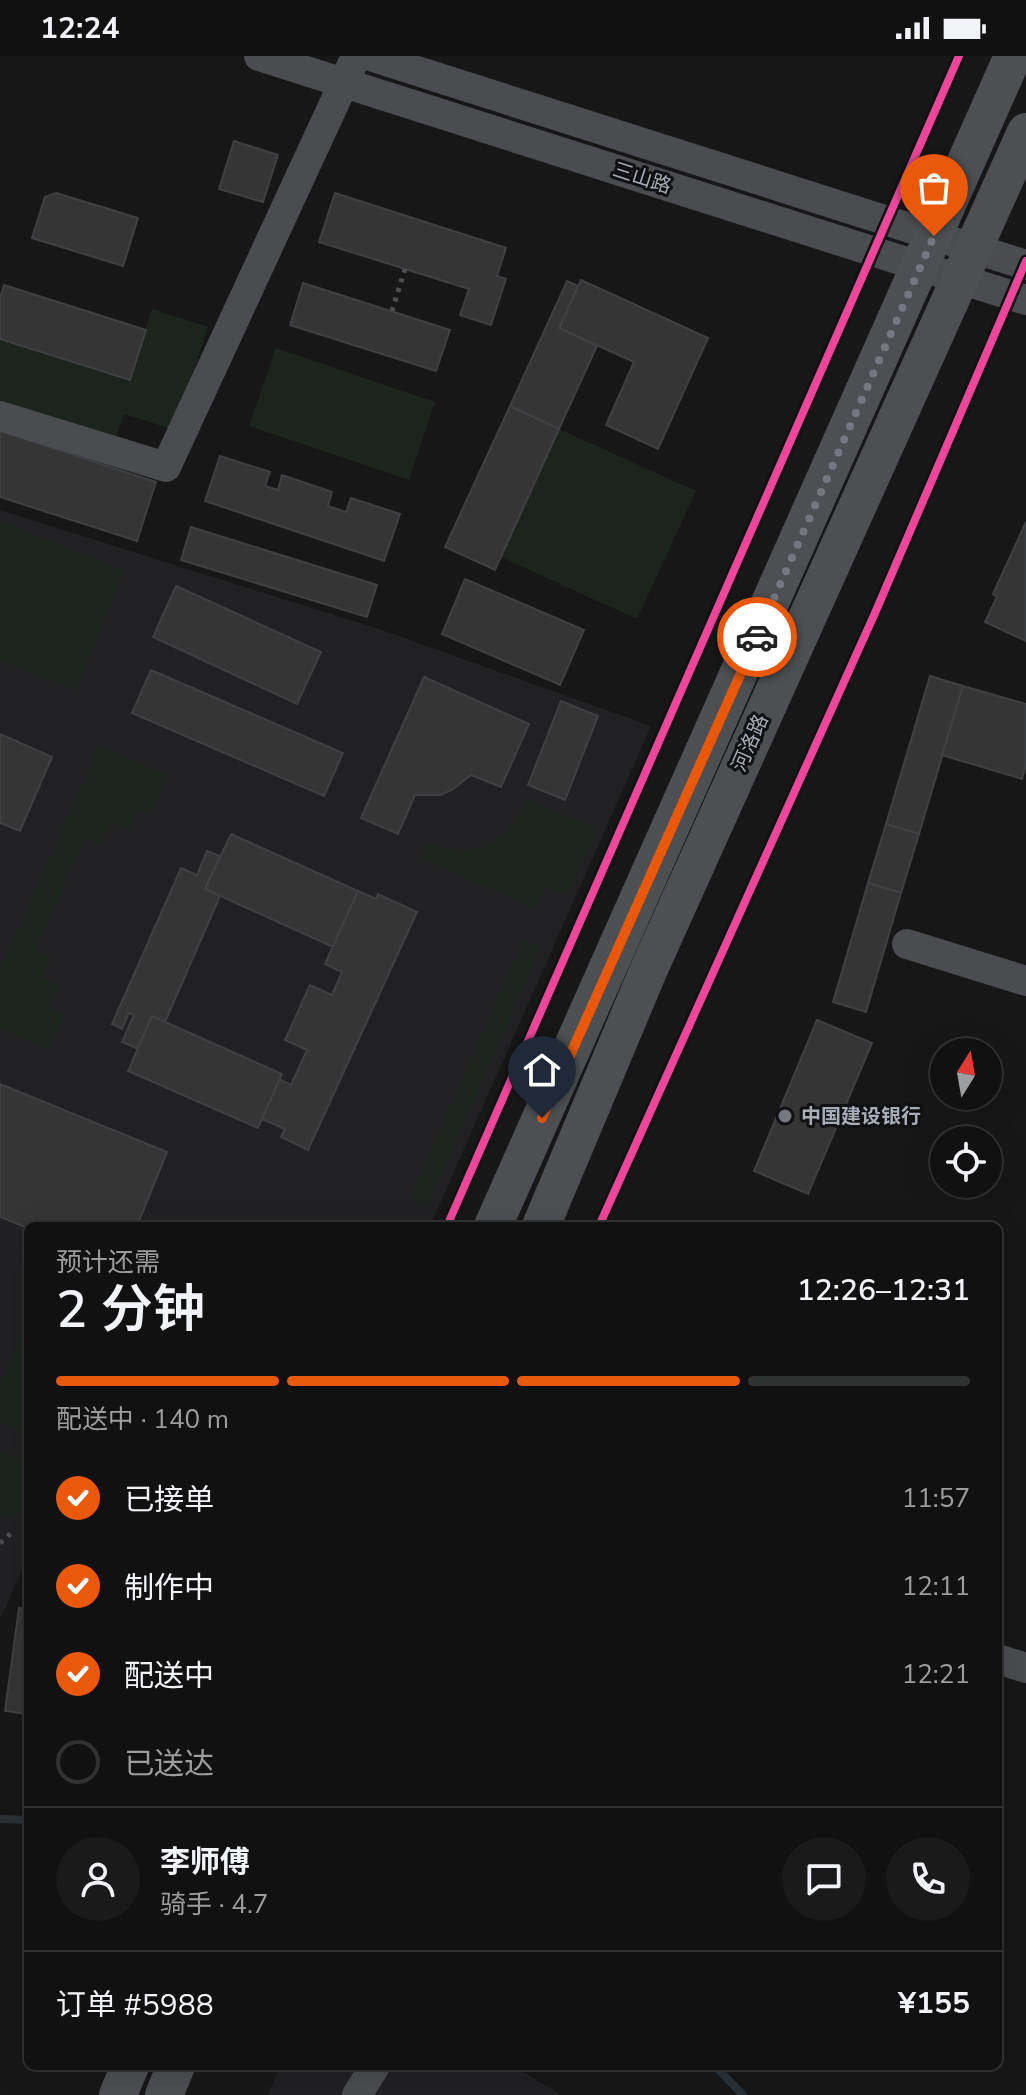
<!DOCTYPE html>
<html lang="zh">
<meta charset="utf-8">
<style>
body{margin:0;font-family:"Nunito Sans","Noto Sans SC",sans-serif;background:#1a1a1a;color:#f1f3f6;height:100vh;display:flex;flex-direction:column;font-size:30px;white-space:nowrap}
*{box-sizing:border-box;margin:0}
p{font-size:26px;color:#9c9d9f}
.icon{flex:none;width:44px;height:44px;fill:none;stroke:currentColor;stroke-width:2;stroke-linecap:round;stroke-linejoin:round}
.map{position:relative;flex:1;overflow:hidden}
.sheet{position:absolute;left:24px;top:1166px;width:978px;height:848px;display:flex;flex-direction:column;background:#111;border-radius:12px;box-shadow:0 8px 32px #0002,0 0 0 2px #303131}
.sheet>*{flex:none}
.needle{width:52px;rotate:11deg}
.fabs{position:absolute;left:930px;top:982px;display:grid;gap:16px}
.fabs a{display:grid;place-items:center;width:72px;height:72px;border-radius:50%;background:#111;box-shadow:0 8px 32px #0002,0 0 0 2px #303131;font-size:40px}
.pin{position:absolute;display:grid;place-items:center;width:68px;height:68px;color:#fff;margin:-82px -34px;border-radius:50% 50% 50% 0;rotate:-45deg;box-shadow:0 0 8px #0007}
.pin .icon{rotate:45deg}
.courier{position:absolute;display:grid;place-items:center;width:80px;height:80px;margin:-40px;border:6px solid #ea580c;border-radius:50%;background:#fff;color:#222;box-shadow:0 2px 10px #0007}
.summary em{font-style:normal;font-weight:600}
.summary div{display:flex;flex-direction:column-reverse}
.summary{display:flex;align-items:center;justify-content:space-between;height:136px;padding:0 32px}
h1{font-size:52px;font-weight:600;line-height:60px}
.bar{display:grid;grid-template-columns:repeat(4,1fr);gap:12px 8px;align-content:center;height:96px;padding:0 32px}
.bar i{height:10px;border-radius:6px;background:#303131}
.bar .current{background:#ea580c}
.bar p{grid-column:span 4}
.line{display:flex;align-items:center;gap:20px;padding:0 32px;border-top:2px solid #303131}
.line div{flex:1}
.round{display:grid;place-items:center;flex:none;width:84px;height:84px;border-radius:42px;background:#1a1a1a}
ol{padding:0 32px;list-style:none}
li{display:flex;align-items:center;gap:24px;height:88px}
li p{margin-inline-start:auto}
li .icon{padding:8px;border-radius:50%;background:#ea580c;color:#fff;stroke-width:4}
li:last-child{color:#9c9d9f}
li i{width:44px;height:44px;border:4px solid #303131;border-radius:50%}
.status{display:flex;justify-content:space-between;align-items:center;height:56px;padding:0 40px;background:#111;direction:ltr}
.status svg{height:22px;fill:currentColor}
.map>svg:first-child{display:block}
.built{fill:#212123}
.green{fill:#1d241e}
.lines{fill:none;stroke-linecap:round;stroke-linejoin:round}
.stream{stroke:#2a3239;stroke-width:8}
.building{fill:#353536;stroke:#3f4043;stroke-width:2}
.path{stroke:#4d4e52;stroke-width:5;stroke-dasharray:4 6;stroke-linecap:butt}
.minor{stroke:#4b4c50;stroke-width:30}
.major{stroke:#4d4f52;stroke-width:38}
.cycleway-casing{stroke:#111113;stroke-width:13}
.cycleway{stroke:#ed469a;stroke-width:8}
.done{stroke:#757880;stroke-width:8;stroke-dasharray:0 14.4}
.route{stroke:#ea580c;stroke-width:10}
.poi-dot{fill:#757880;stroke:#111113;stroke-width:3}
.labels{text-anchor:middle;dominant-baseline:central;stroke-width:6;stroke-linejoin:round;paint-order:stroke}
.street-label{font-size:20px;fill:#a8adb8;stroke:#111113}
.poi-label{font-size:20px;font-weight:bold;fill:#a8adb8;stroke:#111113;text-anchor:start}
</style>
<div class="status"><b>12:24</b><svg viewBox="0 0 49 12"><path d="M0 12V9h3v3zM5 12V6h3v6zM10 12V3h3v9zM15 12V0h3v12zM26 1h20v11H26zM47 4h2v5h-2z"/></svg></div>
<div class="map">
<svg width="1026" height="2039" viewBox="0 0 1026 2039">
<rect width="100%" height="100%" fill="#171717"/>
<g class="built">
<polygon points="0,454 382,574 651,670 430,1170 28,1170 28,1501 0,1563"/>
<polygon points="280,2010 514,2010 561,2039 268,2039"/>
</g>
<g class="green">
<polygon points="152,253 208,271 175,374 124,358 115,383 0,346 0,283 129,324"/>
<polygon points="276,292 435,346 409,424 249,370"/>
<polygon points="559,373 696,435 637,563 501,501"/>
<polygon points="0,465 125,515 77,635 0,604"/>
<polygon points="99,689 169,720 151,760 138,754 129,774 111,767 101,789 85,782 36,894 52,902 42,922 60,930 50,953 64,959 49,994 0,972 0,913"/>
<path d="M526 743 597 773 568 839 546 830 536 852 420 802 427 786C474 809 508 786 526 743Z"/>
<polygon points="523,884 541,892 428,1150 410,1142"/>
<polygon points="24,1273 28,1275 28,1378 0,1366 0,1329"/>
<polygon points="0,1394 28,1406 28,1447 24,1456 11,1461 0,1456"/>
</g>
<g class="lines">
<g class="stream">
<polyline points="0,1763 28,1764"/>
<polyline points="715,2010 743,2039"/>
</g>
</g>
<g class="building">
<polygon points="234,85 278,99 263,146 219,133"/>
<polygon points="56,137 138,162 123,210 32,182 45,141"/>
<polygon points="335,137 506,192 497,220 506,223 491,269 460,259 469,233 319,186"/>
<polygon points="581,224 708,282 658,393 606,369 634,306 559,272"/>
<polygon points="567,225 578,230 559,272 597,290 559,373 510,350"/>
<polygon points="303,227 450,274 436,315 290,269"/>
<polygon points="4,229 146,274 130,324 0,283 0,242"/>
<polygon points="510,350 559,373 495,514 445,491"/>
<polygon points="0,375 156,426 137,485 0,441"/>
<polygon points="220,400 270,416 265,430 278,434 282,419 332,436 328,450 346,456 351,442 400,458 384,505 205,445"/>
<polygon points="1026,466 1026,585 985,566 997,541 993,538"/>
<polygon points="191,471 377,529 367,561 181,504"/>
<polygon points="465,523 584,574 560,629 442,578"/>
<polygon points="176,530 321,596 297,648 153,581"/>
<polygon points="151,614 343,697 324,740 132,657"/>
<polygon points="930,620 963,630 919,778 886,768"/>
<polygon points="424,621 529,668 501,731 471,719 452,734 440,739 415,739 398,778 361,762"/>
<polygon points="963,630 1026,648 1026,708 1022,723 942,699"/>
<polygon points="561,645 598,660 565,744 528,729"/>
<polygon points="0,678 52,701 20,775 0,767"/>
<polygon points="886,768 919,778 901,837 868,827"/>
<polygon points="231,778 358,835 333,891 205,833"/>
<polygon points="207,795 220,800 205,833 220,840 165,966 152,960 138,993 122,986 134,959 129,957 122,973 112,968 181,812 197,819"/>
<polygon points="868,827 901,837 866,956 833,946"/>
<polygon points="358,835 376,843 378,838 417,856 308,1094 281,1081 285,1073 262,1063 279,1023 291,1029 307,994 285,984 310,929 332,939 342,916 325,908"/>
<polygon points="152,960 282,1018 258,1072 128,1015"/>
<polygon points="817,964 872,987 808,1138 754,1115"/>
<polygon points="0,1028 167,1096 137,1170 28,1172 0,1161"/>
<polygon points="19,1552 28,1554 28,1658 5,1655"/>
</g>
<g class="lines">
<g class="path">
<polyline points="392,255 405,213"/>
<polyline points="0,1487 15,1474"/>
</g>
<g class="minor">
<polyline points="259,0 1026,244"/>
<polyline points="370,0 1026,209"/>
<polyline points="0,360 166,411 352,9"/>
<polyline points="907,888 1026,925"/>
<polyline points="998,1603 1026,1612"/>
<polyline points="357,2039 375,2010"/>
</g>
<g class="major">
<polyline points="493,1170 1013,0"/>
<polyline points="541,1170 649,913 1026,76"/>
<polyline points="118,2039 130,2010"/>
<polyline points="164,2039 176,2010"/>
</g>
<defs>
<g id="cycleway">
<polyline points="447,1170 959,0"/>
<polyline points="599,1170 875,557 1026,205"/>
</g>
</defs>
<use href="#cycleway" class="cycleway-casing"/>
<use href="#cycleway" class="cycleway"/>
</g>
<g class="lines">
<polyline class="done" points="757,581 934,180"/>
<polyline class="route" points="542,1062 757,581"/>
</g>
<circle class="poi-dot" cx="785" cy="1060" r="8"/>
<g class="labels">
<g class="street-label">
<text transform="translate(642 122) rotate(18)">三山路</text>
<text transform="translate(750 687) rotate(-66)">河洛路</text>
</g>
<g class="poi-label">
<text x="801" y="1060">中国建设银行</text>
</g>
</g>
</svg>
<div class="fabs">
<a><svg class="needle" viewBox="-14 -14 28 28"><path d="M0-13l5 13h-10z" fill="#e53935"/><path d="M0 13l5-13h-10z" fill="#9c9d9f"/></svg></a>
<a><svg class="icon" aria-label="locate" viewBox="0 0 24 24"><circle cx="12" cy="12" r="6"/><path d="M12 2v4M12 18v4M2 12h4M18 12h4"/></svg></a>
</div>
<div class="pin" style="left:934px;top:180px;background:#ea580c"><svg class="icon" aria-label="bag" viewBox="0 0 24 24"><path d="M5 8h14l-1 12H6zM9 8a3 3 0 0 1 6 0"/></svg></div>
<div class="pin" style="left:542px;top:1062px;background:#1f2937"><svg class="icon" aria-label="home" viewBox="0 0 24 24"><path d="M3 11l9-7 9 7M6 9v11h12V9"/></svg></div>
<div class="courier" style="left:757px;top:581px"><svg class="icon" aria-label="car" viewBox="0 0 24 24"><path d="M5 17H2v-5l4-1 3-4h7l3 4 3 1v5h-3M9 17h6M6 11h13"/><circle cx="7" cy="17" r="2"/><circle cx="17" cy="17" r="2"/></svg></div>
<section class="sheet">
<div class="summary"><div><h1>2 分钟</h1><p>预计还需</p></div><em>12:26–12:31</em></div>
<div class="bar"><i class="current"></i><i class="current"></i><i class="current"></i><i></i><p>配送中 · 140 m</p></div>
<ol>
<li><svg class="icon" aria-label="check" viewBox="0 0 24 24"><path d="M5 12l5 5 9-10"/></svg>已接单<p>11:57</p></li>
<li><svg class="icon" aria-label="check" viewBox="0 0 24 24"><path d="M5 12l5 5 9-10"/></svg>制作中<p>12:11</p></li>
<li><svg class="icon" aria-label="check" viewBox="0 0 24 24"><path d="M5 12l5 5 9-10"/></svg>配送中<p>12:21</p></li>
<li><i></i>已送达</li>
</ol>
<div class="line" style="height:144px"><a class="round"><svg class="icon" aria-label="person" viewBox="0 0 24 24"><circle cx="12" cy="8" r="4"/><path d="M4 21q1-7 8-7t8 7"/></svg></a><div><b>李师傅</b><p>骑手 · 4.7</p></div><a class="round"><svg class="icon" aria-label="chat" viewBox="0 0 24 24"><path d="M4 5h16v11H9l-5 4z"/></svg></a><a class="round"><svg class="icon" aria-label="phone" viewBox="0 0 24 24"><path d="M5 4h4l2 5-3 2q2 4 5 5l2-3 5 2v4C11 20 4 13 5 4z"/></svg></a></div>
<div class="line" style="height:104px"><div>订单 #5988</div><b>¥155</b></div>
</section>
</div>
